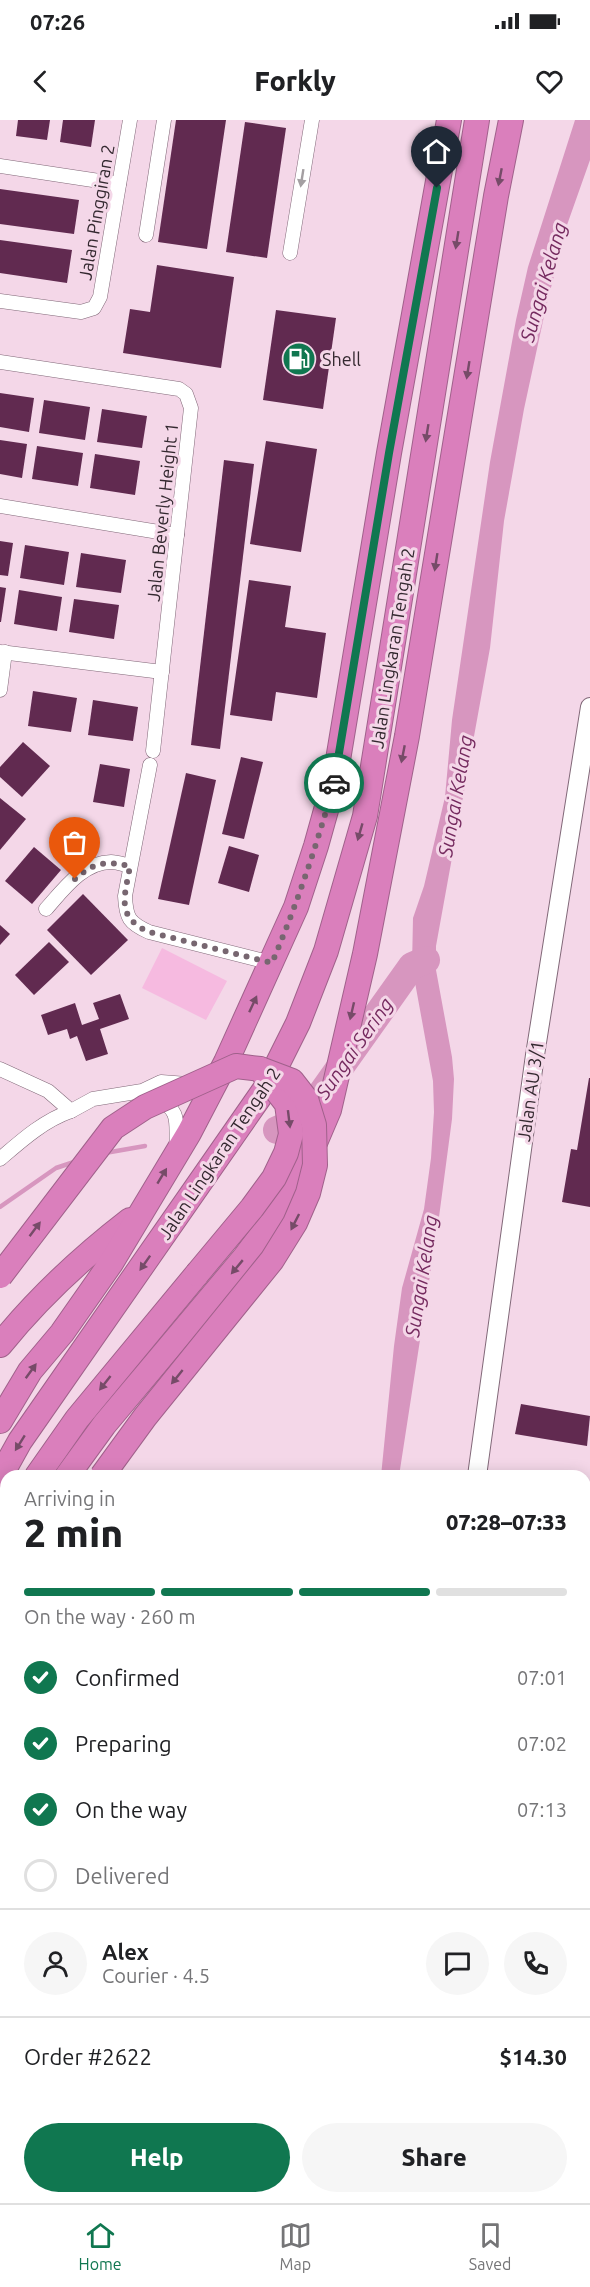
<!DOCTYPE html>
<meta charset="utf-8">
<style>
body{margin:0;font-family:Ubuntu,sans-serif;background:#f6f6f6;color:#202124;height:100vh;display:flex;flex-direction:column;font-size:22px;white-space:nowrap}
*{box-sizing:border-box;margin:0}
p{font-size:20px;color:#757577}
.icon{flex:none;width:33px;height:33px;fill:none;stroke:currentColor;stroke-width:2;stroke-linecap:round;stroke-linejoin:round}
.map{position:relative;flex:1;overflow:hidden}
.drawer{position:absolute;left:0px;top:1350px;width:591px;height:734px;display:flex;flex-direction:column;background:#fff;border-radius:18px 18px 0 0;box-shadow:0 3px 15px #0003}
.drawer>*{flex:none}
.pin{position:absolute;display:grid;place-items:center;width:51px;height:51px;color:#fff;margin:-62px -26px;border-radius:50% 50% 50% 0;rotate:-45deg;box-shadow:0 0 6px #0007}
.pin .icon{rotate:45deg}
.courier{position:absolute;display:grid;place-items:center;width:60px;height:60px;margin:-30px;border:4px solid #107750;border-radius:50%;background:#fff;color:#222;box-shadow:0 2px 8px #0007}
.head em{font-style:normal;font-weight:800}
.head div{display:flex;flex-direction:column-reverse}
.head{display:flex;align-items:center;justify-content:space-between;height:102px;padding:0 24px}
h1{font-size:39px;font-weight:800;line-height:45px}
.bar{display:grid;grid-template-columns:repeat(4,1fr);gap:9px 6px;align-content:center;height:72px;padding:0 24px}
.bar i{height:8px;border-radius:4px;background:#e0e0e0}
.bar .selected{background:#107750}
.bar p{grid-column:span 4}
.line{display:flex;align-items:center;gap:15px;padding:0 24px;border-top:2px solid #e0e0e0}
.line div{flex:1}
.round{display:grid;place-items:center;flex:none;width:63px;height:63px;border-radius:32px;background:#f6f6f6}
ol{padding:0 24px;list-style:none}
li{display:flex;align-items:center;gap:18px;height:66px}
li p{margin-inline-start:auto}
li .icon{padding:6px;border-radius:50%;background:#107750;color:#fff;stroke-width:4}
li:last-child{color:#757577}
li i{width:33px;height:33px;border:3px solid #e0e0e0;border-radius:50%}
.button{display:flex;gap:12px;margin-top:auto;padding:12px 24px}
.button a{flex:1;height:69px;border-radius:36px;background:#107750;color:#fff;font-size:24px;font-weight:800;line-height:69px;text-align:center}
.button a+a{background:#f6f6f6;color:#202124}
.status{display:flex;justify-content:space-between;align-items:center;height:42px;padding:0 30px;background:#fff;direction:ltr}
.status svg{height:16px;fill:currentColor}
header{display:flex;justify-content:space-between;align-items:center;height:78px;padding:0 24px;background:#fff;font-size:27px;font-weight:800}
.menu{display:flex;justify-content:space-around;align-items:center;height:84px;border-top:2px solid #e0e0e0;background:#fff;font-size:16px;color:#757577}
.menu a{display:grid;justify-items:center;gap:3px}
.menu .selected{color:#107750}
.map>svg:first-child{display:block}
.cemetery{fill:url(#cemetery-stones)}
.pitch{fill:#f6bae0}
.water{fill:#d796bf}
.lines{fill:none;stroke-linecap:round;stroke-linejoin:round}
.stream{stroke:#d796bf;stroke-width:4.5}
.river{stroke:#d796bf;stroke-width:28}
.building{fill:#612a50}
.street-casing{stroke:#816878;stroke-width:15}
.secondary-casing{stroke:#816878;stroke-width:20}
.highway-casing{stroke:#a0618b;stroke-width:26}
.street{stroke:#fff;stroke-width:14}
.secondary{stroke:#fff;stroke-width:18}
.highway{stroke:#da7fbc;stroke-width:24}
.highway-bridge-casing{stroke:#a0618b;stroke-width:26;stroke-linecap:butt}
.highway-bridge{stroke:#da7fbc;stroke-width:24}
.oneway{fill:#764b68}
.oneway2{fill:#a49fa2}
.done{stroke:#776670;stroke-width:6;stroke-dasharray:0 10.8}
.route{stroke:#107750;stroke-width:8}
.labels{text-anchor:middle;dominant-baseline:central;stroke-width:6;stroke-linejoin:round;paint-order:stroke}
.street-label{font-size:18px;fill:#342930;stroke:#f4d7e8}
.poi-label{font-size:18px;fill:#342930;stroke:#f4d7e8;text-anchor:start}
.water-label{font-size:20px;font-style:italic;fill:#752a5f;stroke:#f4d7e8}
</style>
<div class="status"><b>07:26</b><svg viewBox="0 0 49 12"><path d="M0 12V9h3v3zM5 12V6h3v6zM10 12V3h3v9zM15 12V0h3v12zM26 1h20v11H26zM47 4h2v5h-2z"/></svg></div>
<header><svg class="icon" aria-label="back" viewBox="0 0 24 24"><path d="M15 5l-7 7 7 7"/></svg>Forkly<svg class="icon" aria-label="heart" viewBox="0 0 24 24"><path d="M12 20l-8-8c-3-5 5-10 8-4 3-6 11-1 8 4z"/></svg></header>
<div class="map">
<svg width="590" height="2083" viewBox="0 0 590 2083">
<defs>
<pattern id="cemetery-stones" width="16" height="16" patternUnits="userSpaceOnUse" patternTransform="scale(1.5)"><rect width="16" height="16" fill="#f6bae0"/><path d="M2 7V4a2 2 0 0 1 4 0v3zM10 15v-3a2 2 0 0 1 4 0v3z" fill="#d4a0c0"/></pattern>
</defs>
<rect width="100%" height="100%" fill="#f4d7e8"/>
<polygon class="cemetery" points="65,2078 290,2078 293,2083 62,2083"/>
<g class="pitch">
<polygon points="162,828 227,861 206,900 142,868"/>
<polygon points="399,2078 559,2078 559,2083 402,2083"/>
</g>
<g class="water">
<polygon points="575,0 590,0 590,40 567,105 546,187 524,289 504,401 490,528 436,826 436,850 452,937 454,959 452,999 439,1097 399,1356 381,1356 394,1226 402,1168 424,1089 431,1038 434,992 433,961 412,846 413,798 424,766 445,677 452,600 490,342 516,200 528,147"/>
<polygon points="331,2078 361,2078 363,2083 334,2083"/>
</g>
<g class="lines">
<g class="stream">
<polyline points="105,1033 145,1026"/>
<polyline points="0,1087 56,1048 77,1041"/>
</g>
<polyline class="river" points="277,1010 304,998 412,846 426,840"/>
</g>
<g class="building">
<polygon points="18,0 50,0 47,20 16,16"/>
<polygon points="63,0 95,0 91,27 60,22"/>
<polygon points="176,0 226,0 207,129 158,122"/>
<polygon points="245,2 286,8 267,138 226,132"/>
<polygon points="0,69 79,80 74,114 0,104"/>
<polygon points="0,120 72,130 67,163 0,153"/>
<polygon points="157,145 234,157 221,248 123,233 130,189 150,192"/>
<polygon points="276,190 336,198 323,289 263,280"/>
<polygon points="0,273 34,278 29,312 0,307"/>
<polygon points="44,280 90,287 85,320 39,313"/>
<polygon points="102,289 147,296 142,328 97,322"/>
<polygon points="0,320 27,324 22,358 0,354"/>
<polygon points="266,321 317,329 301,432 250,424"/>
<polygon points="37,326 83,333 78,366 32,359"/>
<polygon points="95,334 140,341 135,375 90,368"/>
<polygon points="224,340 254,344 220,629 191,625"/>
<polygon points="0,421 13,423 8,456 0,455"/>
<polygon points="25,425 69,432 64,465 20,458"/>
<polygon points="81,433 126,440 121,473 76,467"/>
<polygon points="249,460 291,466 285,507 326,513 317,578 276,572 272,601 230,595"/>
<polygon points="0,467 6,468 1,502 0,502"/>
<polygon points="19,470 62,477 57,511 14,504"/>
<polygon points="74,479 119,485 114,519 69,512"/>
<polygon points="33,571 77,578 71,612 28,606"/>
<polygon points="93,580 138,587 133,621 88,615"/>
<polygon points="23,622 50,646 22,677 0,657 0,647"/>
<polygon points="241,637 263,642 244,719 222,714"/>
<polygon points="100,644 130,649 124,687 93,682"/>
<polygon points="186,653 216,660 189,785 158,779"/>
<polygon points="0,678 26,699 0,730"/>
<polygon points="229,726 259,735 249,772 218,763"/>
<polygon points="34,727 61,750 32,784 5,761"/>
<polygon points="83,774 128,820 91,855 47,810"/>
<polygon points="0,805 10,814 0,825"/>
<polygon points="49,822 69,842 34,875 15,855"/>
<polygon points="120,874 129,899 100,909 108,934 86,941 77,916 70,919 67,909 48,915 41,895 75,883 82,905 99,899 93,883"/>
<polygon points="589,958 590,958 590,1087 562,1082 571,1029 577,1030"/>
<polygon points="521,1284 590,1296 587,1326 515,1314"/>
<polygon points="585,1366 590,1367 590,1468 585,1467"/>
<polygon points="585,1542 589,1542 586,1562 585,1562"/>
</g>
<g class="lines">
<defs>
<g id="street">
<polyline points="0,46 119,64"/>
<polyline points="146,115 164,0"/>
<polyline points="290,133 312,0"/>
<polyline points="0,181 81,192 94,188 100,177 130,0"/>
<polyline points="0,242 179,269 186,274 191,288 153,631"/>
<polyline points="0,386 177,415"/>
<polyline points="0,532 162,552"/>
<polyline points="0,570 5,532"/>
<path d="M150 645 125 776C126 798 129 803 149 812L272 843"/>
<path d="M46 789C63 770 83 742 111 742 117 742 125 745 130 746"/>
<polyline points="0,949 48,971 71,991 93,979 142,971 161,962 187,964"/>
<path d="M158 978C182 993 175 1002 177 1028"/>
<path d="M0 1039C22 1020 43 1001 71 991"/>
<polyline points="296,2078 299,2083"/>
</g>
<g id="secondary">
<polyline points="477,1356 535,935 590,587"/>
<polyline points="0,1508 6,1510"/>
<polyline points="0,1578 6,1574"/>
<polyline points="585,1648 590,1647"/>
</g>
<g id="highway">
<path d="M0 1225C38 1178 82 1137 130 1100"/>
<polyline points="0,1301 30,1251 62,1213 111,1143 189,1013 226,942 296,787 316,726 335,658 389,333 449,0"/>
<polyline points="37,1356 77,1299 197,1154"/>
<polyline points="67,1356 104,1305 245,1137 272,1101 300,1058 329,990 365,834 407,616 496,76 511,0"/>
<polyline points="0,1357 20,1321 265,969 298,903 326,831 365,696 477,0"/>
<polyline points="0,1414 6,1404"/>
<polyline points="0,1489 6,1473"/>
</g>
</defs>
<use href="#street" class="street-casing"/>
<use href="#secondary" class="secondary-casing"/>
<use href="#highway" class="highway-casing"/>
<use href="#street" class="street"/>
<use href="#secondary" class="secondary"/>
<use href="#highway" class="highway"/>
<defs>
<g id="highway-bridge">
<polyline points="197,1154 252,1088 274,1058 286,1033 291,1014 287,984 260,949"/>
<polyline points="0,1156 113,1008 145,987 236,946 260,949 292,961 306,979 314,1005 315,1045 308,1073 295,1103 272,1140 145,1297 102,1356"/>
</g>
</defs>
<use href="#highway-bridge" class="highway-bridge-casing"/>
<use href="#highway-bridge" class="highway-bridge"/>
</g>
<defs><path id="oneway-solid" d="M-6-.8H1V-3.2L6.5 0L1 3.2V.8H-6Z" transform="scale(1.5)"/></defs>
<g class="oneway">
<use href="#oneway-solid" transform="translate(500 57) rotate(101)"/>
<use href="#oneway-solid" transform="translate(457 120) rotate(99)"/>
<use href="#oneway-solid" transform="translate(468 250) rotate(99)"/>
<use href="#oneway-solid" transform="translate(427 313) rotate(99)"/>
<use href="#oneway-solid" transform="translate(436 442) rotate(99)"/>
<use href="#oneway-solid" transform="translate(403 634) rotate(101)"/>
<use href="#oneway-solid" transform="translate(360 712) rotate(106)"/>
<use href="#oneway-solid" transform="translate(253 884) rotate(-65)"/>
<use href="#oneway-solid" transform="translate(352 891) rotate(103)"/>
<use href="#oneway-solid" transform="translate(289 999) rotate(83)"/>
<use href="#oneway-solid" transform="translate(162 1056) rotate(-59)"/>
<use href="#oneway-solid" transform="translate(295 1102) rotate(117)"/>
<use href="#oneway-solid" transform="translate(35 1109) rotate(-53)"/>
<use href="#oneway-solid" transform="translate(145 1143) rotate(125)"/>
<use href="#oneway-solid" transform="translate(237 1147) rotate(130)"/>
<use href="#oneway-solid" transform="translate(31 1251) rotate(-54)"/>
<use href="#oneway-solid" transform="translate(177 1257) rotate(129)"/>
<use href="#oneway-solid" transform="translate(105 1263) rotate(128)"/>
<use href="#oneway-solid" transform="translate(20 1323) rotate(122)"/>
</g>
<use class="oneway2" href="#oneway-solid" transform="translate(302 58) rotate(99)"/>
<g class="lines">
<path class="done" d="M75 759C94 742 106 741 130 746 125 776 115 797 149 812L272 843C297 784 317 725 334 663"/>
<polyline class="route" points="334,663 389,333 437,68"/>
</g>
<defs>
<symbol id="fuel-disc" viewBox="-11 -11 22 22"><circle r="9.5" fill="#107750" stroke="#f4d7e8"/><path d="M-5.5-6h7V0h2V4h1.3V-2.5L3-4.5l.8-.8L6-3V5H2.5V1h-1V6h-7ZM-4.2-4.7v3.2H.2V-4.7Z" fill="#fff"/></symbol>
</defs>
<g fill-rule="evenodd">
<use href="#fuel-disc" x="280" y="220" width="38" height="38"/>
</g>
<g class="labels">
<g class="street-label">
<text transform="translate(96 92) rotate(-80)">Jalan Pinggiran 2</text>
<text transform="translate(162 392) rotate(-84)">Jalan Beverly Height 1</text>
<text transform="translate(392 528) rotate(-81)">Jalan Lingkaran Tengah 2</text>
<text transform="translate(530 971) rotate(-82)">Jalan AU 3/1</text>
<text transform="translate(219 1033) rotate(-56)">Jalan Lingkaran Tengah 2</text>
</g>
<g class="poi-label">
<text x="322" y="239">Shell</text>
</g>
<g class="water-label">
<text transform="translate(543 162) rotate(-74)">Sungai Kelang</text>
<text transform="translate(455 676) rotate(-80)">Sungai Kelang</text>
<text transform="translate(354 928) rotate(-55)">Sungai Sering</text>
<text transform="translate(421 1156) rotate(-81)">Sungai Kelang</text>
</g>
</g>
</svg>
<div class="pin" style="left:75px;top:759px;background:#ea580c"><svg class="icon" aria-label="bag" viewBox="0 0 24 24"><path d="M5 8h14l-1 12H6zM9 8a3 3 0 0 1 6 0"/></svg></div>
<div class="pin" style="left:437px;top:68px;background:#1f2937"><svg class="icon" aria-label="home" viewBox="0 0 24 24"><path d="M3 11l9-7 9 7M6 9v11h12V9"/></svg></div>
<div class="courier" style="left:334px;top:663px"><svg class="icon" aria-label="car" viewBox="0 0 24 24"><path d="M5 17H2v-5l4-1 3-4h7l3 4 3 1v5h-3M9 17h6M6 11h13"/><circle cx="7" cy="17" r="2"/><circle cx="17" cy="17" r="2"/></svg></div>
<section class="drawer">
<div class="head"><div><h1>2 min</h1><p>Arriving in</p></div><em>07:28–07:33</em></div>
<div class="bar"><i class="selected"></i><i class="selected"></i><i class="selected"></i><i></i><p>On the way · 260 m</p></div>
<ol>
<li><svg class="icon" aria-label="check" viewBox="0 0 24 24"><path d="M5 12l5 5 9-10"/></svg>Confirmed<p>07:01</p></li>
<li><svg class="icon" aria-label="check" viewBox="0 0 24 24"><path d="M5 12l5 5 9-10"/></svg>Preparing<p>07:02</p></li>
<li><svg class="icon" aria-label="check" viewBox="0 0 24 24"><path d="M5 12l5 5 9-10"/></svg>On the way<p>07:13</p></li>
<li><i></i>Delivered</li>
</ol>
<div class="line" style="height:108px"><a class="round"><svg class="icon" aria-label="person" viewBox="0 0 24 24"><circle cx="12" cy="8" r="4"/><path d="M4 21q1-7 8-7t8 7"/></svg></a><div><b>Alex</b><p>Courier · 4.5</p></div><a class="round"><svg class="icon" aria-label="chat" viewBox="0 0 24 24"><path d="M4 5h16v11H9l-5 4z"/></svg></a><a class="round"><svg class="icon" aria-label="phone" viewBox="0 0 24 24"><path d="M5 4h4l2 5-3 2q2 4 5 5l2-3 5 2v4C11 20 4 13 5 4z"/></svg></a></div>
<div class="line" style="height:78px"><div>Order #2622</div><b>$14.30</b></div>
<div class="button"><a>Help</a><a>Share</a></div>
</section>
</div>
<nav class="menu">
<a class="selected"><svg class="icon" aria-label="home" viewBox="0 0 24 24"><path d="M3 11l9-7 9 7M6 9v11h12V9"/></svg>Home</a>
<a><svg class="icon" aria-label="map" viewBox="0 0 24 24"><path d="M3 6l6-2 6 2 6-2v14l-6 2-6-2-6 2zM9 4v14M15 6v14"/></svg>Map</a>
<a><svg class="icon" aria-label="saved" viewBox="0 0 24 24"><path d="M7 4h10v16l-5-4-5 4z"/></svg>Saved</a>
</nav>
